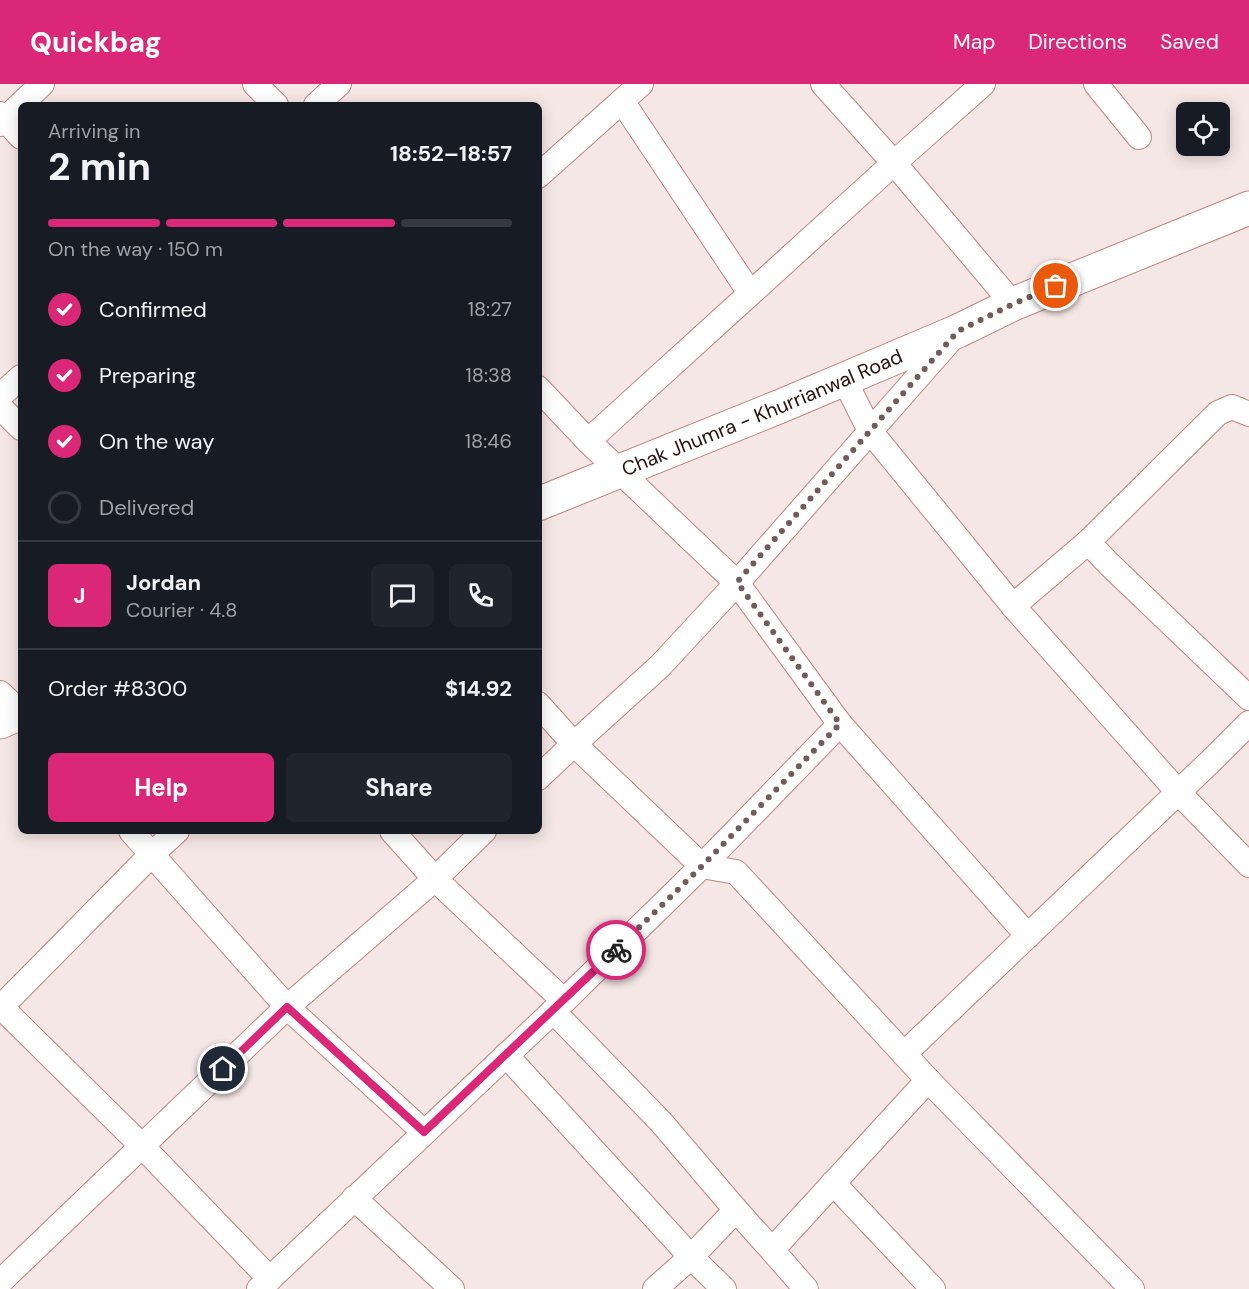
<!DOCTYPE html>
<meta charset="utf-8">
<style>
body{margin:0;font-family:"DM Sans",sans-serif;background:#20242c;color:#f1f3f6;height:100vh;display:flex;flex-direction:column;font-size:22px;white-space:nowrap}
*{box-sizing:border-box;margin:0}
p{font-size:20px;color:#9ea1a6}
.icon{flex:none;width:33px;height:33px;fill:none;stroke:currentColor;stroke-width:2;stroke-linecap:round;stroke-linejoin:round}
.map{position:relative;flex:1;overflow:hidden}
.sheet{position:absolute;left:18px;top:18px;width:524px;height:732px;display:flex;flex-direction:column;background:#171b24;border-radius:9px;box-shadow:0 3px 15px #0003}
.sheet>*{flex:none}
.controls{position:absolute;left:1176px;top:18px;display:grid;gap:12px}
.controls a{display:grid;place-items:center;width:54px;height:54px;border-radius:9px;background:#171b24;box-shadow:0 3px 15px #0003;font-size:30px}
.pin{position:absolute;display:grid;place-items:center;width:51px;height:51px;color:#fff;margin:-26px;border:3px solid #fff;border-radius:50%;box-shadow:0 2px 6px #0007}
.courier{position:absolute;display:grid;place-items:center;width:60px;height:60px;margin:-30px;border:4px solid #db2777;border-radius:50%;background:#fff;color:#222;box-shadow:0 2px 8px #0007}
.overview em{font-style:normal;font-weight:700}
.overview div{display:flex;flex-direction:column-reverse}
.overview{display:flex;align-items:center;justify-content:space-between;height:102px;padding:0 30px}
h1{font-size:39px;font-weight:700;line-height:45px}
.bar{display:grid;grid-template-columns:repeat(4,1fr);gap:9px 6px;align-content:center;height:72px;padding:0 30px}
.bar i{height:8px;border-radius:4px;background:#363941}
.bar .active{background:#db2777}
.bar p{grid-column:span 4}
.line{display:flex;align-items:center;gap:15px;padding:0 30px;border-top:2px solid #363941}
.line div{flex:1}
.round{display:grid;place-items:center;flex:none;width:63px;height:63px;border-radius:9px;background:#20242c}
ol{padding:0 30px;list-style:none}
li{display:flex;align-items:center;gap:18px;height:66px}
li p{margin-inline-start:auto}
li .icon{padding:6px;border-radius:50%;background:#db2777;color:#fff;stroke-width:4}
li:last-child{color:#9ea1a6}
li i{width:33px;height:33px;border:3px solid #363941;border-radius:50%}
.button{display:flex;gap:12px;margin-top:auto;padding:12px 30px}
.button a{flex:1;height:69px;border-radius:9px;background:#db2777;color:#fff;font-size:24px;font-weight:700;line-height:69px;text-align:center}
.button a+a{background:#20242c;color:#f1f3f6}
header{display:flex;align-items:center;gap:36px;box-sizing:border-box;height:84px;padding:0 30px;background:#db2777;color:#fff}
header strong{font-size:28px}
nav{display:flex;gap:33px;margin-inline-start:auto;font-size:21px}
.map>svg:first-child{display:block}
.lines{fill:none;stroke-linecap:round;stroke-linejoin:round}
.street-casing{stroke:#c28480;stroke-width:26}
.primary-casing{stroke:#c28480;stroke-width:35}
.street{stroke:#fff;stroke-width:24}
.primary{stroke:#fff;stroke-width:33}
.done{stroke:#705c5b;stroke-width:6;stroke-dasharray:0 10.8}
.route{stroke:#db2777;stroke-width:8}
.labels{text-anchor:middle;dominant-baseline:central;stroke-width:5;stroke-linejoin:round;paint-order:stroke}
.street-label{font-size:20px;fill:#281110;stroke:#f5e7e6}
</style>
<header>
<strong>Quickbag</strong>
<nav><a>Map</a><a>Directions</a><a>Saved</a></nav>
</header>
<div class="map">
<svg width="1249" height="1205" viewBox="0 0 1249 1205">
<rect width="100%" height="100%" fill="#f5e7e6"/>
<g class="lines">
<defs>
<g id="street">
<polyline points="255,0 276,21"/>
<polyline points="823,0 894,79 1013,220"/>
<polyline points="1096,0 1139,53"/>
<polyline points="622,17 750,209"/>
<polyline points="316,21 339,0"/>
<polyline points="0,30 21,53"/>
<polyline points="0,40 42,0"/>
<polyline points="538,92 641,0"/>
<polyline points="844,295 870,347 1013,522 1178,708 1249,781"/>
<polyline points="538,304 588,357 737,499 840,640 1028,852"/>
<polyline points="0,312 21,293"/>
<polyline points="0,323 21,344"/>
<polyline points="588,357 894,79 983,0"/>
<polyline points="1088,458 1109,480 1249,614"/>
<polyline points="1013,522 1088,458 1218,329 1232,323 1249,330"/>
<polyline points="0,609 21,629"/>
<polyline points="538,620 574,660 702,782 736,788 928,996 1132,1205"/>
<polyline points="538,694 574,660 660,582 737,499 953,253"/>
<polyline points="131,747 287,923 424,1048"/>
<polyline points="392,747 435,795 564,917"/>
<polyline points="0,922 142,1062 270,1195"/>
<polyline points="0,924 152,770 177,747"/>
<polyline points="553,927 661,1038 736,1126"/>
<polyline points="904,970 1213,675 1249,639"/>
<polyline points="506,971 691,1173 724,1205"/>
<polyline points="833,1099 933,1205"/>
<polyline points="354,1114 452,1205"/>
<polyline points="772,1166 806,1205"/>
<polyline points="0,1198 287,923 435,795 484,747"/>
<polyline points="259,1205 564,917 702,782 840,640"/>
<polyline points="655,1205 691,1173 736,1126 772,1166 928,996"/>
</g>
<g id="primary">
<path id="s1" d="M538 420 781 322 958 247 1013 220 1249 124"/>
<polyline points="0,638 21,629"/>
</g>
</defs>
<use href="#street" class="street-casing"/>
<use href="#primary" class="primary-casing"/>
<use href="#street" class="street"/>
<use href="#primary" class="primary"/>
</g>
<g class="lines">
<polyline class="done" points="616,866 702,782 840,640 737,498 958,247 1013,220 1056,202"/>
<polyline class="route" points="223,985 287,923 424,1048 616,866"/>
</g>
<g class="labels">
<g class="street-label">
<text stroke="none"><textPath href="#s1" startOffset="242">Chak Jhumra - Khurrianwal Road</textPath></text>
</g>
</g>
</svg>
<div class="controls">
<a><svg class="icon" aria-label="locate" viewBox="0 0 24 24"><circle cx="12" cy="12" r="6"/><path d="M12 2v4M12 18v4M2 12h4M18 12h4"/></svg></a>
</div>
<div class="pin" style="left:1056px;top:202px;background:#ea580c"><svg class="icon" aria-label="bag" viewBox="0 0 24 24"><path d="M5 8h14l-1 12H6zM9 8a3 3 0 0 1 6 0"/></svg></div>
<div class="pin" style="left:223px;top:985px;background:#1f2937"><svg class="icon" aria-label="home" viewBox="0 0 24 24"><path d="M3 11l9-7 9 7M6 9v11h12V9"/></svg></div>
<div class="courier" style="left:616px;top:866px"><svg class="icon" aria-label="bike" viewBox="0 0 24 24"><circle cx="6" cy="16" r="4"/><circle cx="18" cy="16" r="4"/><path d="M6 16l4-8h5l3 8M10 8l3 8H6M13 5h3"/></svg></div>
<section class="sheet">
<div class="overview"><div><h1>2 min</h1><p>Arriving in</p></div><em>18:52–18:57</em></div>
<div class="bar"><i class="active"></i><i class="active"></i><i class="active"></i><i></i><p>On the way · 150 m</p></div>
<ol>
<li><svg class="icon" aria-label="check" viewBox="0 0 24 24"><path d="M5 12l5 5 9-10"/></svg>Confirmed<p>18:27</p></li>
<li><svg class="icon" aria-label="check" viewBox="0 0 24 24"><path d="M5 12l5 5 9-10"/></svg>Preparing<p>18:38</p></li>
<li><svg class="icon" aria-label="check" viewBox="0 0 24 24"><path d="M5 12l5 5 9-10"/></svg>On the way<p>18:46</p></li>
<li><i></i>Delivered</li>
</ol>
<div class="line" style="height:108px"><b class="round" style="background:#db2777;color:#fff">J</b><div><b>Jordan</b><p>Courier · 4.8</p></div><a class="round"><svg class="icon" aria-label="chat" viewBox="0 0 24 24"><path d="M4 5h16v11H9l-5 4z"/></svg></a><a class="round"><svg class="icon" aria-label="phone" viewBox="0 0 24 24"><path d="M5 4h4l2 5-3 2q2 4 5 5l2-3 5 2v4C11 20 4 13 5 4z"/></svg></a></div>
<div class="line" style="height:78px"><div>Order #8300</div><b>$14.92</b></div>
<div class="button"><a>Help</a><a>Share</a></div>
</section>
</div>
